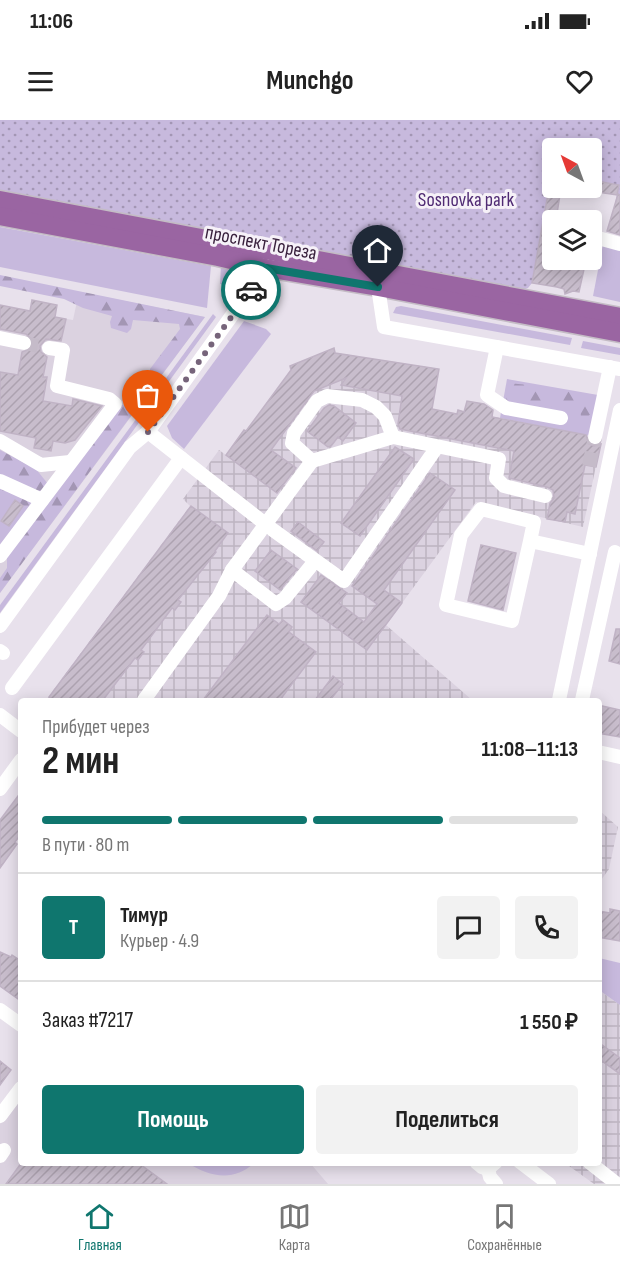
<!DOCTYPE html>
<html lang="ru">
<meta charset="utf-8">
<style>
body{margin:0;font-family:"Sofia Sans Condensed",sans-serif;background:#f2f2f2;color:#222;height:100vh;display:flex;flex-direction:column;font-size:22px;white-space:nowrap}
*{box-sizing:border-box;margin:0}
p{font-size:20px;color:#767676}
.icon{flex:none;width:33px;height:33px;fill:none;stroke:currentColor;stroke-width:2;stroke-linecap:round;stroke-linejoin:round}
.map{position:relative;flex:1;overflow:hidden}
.details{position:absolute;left:18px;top:578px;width:584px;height:468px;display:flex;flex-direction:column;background:#fff;border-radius:6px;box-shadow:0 3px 15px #0003}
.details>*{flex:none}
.needle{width:39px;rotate:319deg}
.fabs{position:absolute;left:542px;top:18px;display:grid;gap:12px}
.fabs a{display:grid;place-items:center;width:60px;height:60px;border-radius:6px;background:#fff;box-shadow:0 3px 15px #0003;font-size:30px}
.pin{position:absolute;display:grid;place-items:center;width:51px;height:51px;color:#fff;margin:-62px -26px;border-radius:50% 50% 50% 0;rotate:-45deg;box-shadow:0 0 6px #0007}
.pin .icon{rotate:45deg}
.courier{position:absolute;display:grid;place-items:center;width:60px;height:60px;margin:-30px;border:4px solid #0f766e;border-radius:50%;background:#fff;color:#222;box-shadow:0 2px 8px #0007}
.overview em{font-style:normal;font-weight:700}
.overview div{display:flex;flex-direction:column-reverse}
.overview{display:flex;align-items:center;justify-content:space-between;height:102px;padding:0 24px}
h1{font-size:39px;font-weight:700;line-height:45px}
.bar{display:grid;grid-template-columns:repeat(4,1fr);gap:9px 6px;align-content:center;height:72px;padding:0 24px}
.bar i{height:8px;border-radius:4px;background:#e0e0e0}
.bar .active{background:#0f766e}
.bar p{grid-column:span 4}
.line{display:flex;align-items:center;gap:15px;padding:0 24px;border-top:2px solid #e0e0e0}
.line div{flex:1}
.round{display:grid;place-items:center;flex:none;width:63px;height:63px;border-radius:6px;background:#f2f2f2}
.primary-button{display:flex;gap:12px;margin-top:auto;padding:12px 24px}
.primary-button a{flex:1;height:69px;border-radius:6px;background:#0f766e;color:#fff;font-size:24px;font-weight:700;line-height:69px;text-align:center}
.primary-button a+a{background:#f2f2f2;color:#222}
.status{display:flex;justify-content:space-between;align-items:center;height:42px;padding:0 30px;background:#fff;direction:ltr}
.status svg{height:16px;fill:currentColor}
header{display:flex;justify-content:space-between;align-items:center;height:78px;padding:0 24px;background:#fff;font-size:27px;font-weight:700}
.tab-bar{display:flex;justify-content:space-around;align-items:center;height:84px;border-top:2px solid #e0e0e0;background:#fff;font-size:16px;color:#767676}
.tab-bar a{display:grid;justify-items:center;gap:3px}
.tab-bar .active{color:#0f766e}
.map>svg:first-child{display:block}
.built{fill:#dbd2e0}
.industrial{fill:url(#industrial-grid)}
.grass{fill:#c7b9dd}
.forest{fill:url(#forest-firs)}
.park{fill:url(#park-dots)}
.building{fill:url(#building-hatch);stroke:#c0b3c5;stroke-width:1.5}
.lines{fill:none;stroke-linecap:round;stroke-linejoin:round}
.minor-tunnel{stroke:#c5bbc9;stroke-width:14;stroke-dasharray:14 7;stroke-linecap:butt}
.major-casing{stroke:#c4bcc5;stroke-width:21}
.minor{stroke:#fff;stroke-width:14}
.major{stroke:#9a65a2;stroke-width:18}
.done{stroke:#76647a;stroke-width:6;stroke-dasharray:0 10.8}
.route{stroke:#0f766e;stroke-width:8}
.labels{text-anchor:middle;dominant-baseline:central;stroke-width:6;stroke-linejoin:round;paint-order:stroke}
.park-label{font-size:20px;fill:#502b74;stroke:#f6f1f8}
.street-label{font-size:20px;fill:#39213d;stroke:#f6f1f8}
</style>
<div class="status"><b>11:06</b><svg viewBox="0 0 49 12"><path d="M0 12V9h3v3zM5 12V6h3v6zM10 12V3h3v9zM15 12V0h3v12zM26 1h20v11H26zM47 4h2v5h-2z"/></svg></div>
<header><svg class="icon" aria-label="menu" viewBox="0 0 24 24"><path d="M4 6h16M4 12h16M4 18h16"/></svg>Munchgo<svg class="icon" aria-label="heart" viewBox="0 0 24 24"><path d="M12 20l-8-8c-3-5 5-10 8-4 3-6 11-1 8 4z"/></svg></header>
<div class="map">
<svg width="620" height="1064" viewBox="0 0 620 1064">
<defs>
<pattern id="industrial-grid" width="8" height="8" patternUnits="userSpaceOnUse" patternTransform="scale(1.5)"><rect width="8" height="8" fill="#dbd2e0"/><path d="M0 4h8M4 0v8" fill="none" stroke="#bdb4c1"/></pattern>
<pattern id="forest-firs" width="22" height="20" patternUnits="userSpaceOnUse" patternTransform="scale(1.5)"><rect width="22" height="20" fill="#c7b9dd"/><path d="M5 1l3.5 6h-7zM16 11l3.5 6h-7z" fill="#a396b4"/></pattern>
<pattern id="park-dots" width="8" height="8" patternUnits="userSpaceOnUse" patternTransform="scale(1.5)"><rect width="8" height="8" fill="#c7b9dd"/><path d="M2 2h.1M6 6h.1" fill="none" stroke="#a396b4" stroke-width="1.8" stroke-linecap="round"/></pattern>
<pattern id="building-hatch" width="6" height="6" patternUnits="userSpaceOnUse" patternTransform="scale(1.5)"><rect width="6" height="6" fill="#c8bdcc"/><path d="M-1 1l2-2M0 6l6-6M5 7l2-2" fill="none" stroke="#ada2b0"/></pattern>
</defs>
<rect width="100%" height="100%" fill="#e8e1ec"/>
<g class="built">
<polygon points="79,172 205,197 0,473 0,185 30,191 32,180 57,185 55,197 73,200"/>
<polygon points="21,975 21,1042 310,1043 328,1064 0,1064 0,1004"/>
</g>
<g class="industrial">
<polygon points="334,228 336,233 439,249 430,299 444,302 446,292 457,294 458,290 602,318 583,407 476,382 386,505 472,580 46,580 190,386 183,379 219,330 226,335 244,310 246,311 291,250 290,246"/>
<polygon points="599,690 618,707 609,749 599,763"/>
<polygon points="599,870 620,885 620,1064 594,1064 565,1043 598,1042"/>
</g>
<g class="grass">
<polygon points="0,107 211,146 207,188 0,147"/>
<polygon points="603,124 620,129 620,182 593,176"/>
<polygon points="221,145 233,149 238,158 238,167 220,164"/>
<polygon points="401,186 572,218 570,225 393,193 396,187"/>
<polygon points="213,194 216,197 0,493 0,485"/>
<polygon points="244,201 266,209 271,214 184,329 172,318 167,306"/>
<polygon points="583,221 620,228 620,235 581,228"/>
<polygon points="507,259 598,275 590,316 500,298"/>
<polygon points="599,838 620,843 620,885 599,870"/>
<path d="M188 1043H254C234 1062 209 1057 188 1043Z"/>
</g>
<g class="forest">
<polygon points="0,155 205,197 158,260 150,255 150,249 180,209 179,204 133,200 131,209 127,213 111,208 110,202 112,196 83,188 64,179 0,166"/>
<polygon points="147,261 154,265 0,473 0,458 7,448 7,434 118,283 125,286 141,263"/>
<path d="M508 263C523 264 584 271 592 280V293L585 299 581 297 580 288 577 286 568 285 565 282 549 287 507 282 506 276Z"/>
<polygon points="0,330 36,349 48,364 0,430"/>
</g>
<polygon class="park" points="0,0 620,0 620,90 614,88 619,65 591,60 591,28 552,28 552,60 550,61 532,163 528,168 520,171 0,73"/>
<g class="building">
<polygon points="591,60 619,65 617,75 591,71"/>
<polygon points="549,68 561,68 556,100 552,100 552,123 549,140 586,140 579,172 573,171 565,174 564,169 557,167 532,163"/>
<polygon points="618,74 620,75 620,115 607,111"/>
<polygon points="32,180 57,185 55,197 66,199 61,221 46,219 40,226 41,232 47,237 43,257 47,257 43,281 72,286 73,279 102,286 75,320 65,323 53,321 51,331 34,328 36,318 0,311 0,252 18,255 22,232 30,229 33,224 32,220 26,214 0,209 0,185 30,191"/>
<polygon points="334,228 335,233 439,249 432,289 457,294 458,290 464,292 467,281 484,284 493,290 492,297 586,315 589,324 594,326 601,324 596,347 585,345 575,394 567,392 565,402 547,399 550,383 554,378 553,370 547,367 509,358 514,331 400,309 398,304 402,276 341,265 346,258 314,271 271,330 296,348 277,373 226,335 244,310 246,311 291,250 290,246"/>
<polygon points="329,285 334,286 356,303 343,321 338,317 331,326 328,327 307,311 324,288"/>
<polygon points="395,327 414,339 360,416 341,403"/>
<polygon points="430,353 455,370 384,470 402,483 367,530 301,482 321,455 347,473 339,483 364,502 377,484 352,466"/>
<polygon points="15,380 23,386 9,406 1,401"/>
<polygon points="191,386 228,413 215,431 216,432 178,480 181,482 175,490 172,488 141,530 144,532 138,540 135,538 103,580 53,580 49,577"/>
<polygon points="298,402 324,422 317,431 291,411"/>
<polygon points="481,425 516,433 503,490 468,481"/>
<polygon points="271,430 297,449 280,470 255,451"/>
<polygon points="267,495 279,504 283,500 292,507 289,512 316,532 280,580 203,580"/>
<polygon points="616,509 620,509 620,544 609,541"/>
<polygon points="333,556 343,564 330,580 315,580"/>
<polygon points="598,585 620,590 620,617 598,613"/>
<polygon points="21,672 21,714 15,722 17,724 0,748 0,700"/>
<polygon points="610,789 620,791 620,821 598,817 598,791 610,793"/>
<polygon points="0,832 11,837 12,835 21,841 21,881 0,866"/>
<polygon points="598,922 620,938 620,954 598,938"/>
<polygon points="0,941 11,950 0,965"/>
<polygon points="22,1042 137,1042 167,1064 6,1064"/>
</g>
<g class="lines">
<g class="minor-tunnel">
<polyline points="24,223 49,228"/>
<polyline points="589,346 595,317"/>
</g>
<defs>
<g id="major">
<polyline points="0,80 620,197"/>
<polyline points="0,96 218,137 266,148 378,167 620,213"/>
</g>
</defs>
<use href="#major" class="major-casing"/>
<g class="minor">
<polyline points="598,118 620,124"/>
<polyline points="378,167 384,207 620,249"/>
<polyline points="0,218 24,223"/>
<polyline points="497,227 487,275 506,288 561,298"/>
<polyline points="148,312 273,410 344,461 437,327"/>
<polyline points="595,317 610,247"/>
<polyline points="0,321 41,345 70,342"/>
<polyline points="312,341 292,323 294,313 317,281 327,276 362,280 376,287 385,296 393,317"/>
<polyline points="0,361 42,380"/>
<polyline points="530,421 534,402 481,389 461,415 446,485 512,501 530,421 590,434"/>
<polyline points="0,436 115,284 109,279 57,266 63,230 49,228"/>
<polyline points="232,450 276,484 285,478 315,441"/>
<polyline points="0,506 130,327 148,312 266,148 267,141"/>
<polyline points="0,531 3,533"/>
<polyline points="12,568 181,338"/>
<polyline points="144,580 219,476 232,450 312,341 393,317 499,339 496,358 504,366 545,376"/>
<polyline points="559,580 620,290"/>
<polyline points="582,580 615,432"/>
<polyline points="0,595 21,611"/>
<polyline points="598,632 620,637"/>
<polyline points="0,669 21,640"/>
<polyline points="0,890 21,905"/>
<polyline points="0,996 21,968"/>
<polyline points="0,1036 4,1030"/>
<polyline points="476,1042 482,1047 488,1049 496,1042"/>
<polyline points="520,1042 549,1064"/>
<polyline points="589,1042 617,1064"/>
<polyline points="488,1049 490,1057 496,1064"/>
</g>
<use href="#major" class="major"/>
</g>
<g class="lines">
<polyline class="done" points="148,312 251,170"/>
<polyline class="route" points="251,170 266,148 378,167"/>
</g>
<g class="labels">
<g class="park-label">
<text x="466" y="80">Sosnovka park</text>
</g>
<g class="street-label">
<text transform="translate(261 123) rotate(11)">проспект Тореза</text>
</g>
</g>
</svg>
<div class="fabs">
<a><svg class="needle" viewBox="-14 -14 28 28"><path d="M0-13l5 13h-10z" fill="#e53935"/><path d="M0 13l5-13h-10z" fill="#767676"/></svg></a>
<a><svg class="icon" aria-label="layers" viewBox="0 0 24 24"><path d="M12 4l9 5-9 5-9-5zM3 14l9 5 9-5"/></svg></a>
</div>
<div class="pin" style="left:148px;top:312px;background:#ea580c"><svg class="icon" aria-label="bag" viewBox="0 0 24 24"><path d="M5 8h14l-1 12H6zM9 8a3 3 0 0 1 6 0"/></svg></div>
<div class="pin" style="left:378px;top:167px;background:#1f2937"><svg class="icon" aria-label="home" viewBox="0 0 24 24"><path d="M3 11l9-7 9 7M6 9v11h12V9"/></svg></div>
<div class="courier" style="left:251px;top:170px"><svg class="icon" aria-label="car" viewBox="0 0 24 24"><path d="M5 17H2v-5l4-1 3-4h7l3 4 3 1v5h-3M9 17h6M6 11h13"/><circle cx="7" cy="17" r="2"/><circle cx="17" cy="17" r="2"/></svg></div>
<section class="details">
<div class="overview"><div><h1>2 мин</h1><p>Прибудет через</p></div><em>11:08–11:13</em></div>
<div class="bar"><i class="active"></i><i class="active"></i><i class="active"></i><i></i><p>В пути · 80 m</p></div>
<div class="line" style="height:108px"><b class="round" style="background:#0f766e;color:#fff">Т</b><div><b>Тимур</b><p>Курьер · 4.9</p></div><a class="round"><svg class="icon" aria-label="chat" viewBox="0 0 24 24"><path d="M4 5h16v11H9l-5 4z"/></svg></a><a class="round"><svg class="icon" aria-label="phone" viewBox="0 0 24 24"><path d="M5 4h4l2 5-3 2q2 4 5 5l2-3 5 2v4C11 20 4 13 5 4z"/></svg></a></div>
<div class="line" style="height:78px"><div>Заказ #7217</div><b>1 550 ₽</b></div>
<div class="primary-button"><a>Помощь</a><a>Поделиться</a></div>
</section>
</div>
<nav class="tab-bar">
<a class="active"><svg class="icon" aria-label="home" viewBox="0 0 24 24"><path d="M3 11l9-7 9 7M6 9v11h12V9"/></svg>Главная</a>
<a><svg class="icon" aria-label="map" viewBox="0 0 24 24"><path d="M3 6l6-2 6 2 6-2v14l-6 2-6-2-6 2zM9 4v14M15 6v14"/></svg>Карта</a>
<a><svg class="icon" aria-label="saved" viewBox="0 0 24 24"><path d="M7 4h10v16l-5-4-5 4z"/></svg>Сохранённые</a>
</nav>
